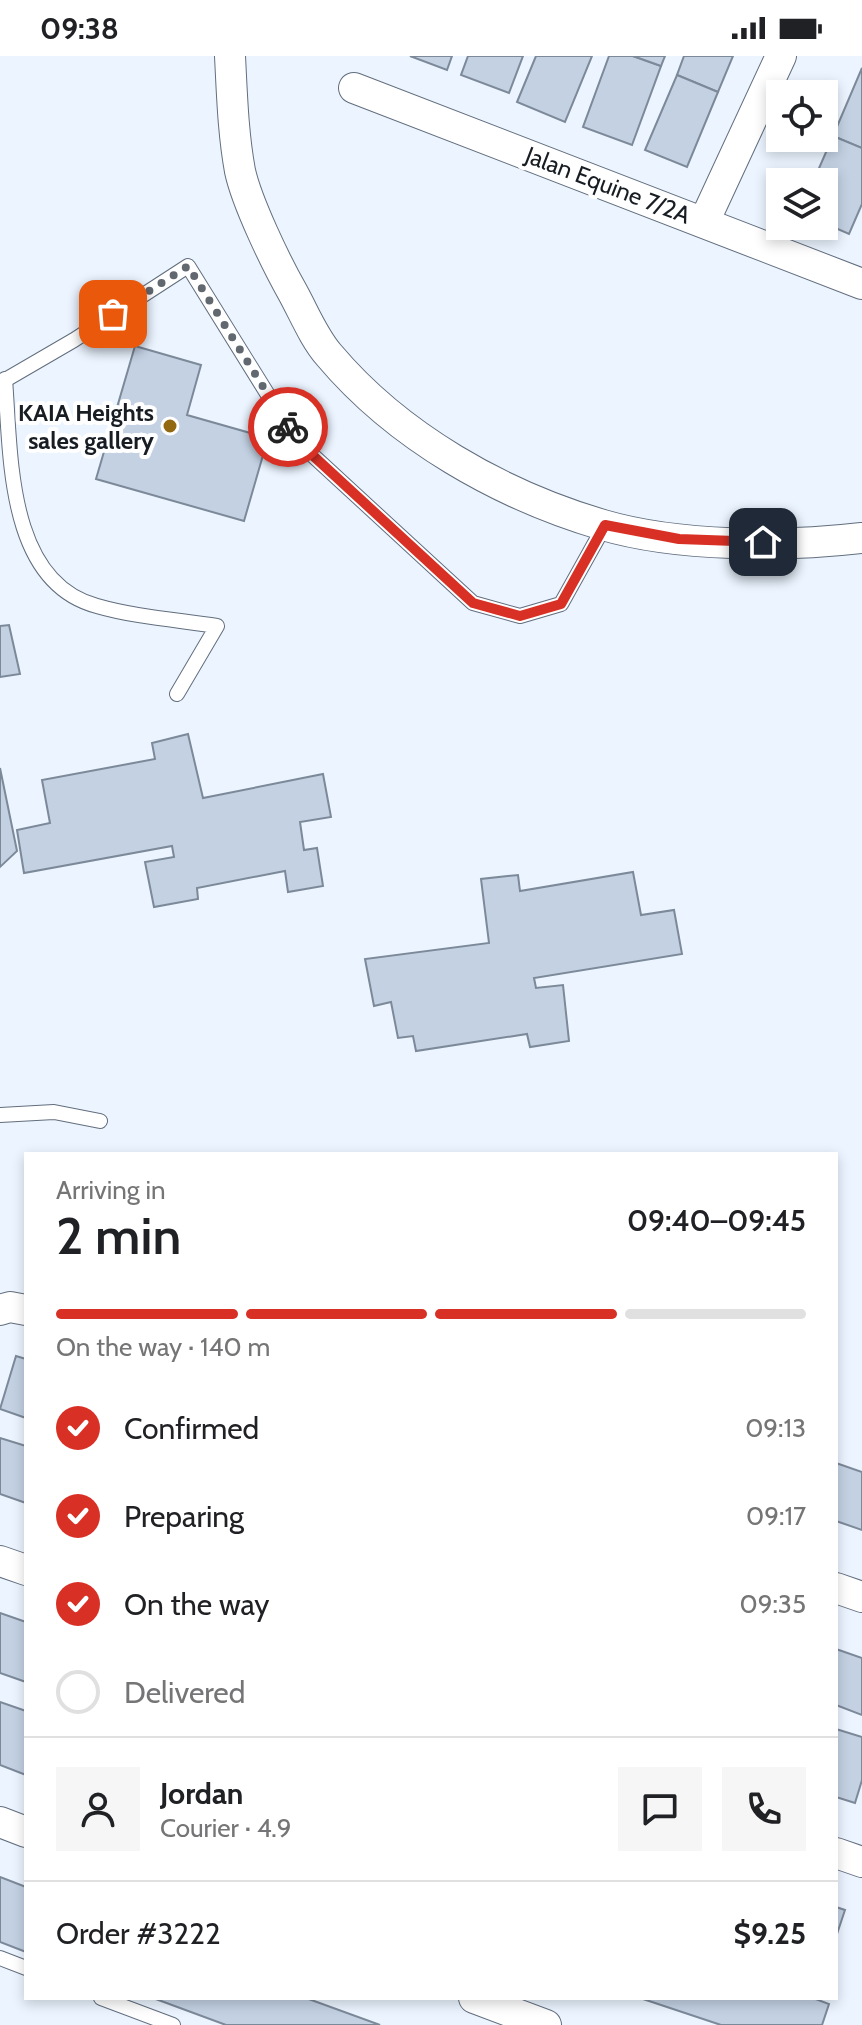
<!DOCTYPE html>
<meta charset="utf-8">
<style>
body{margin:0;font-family:Cabin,sans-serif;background:#f6f6f6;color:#202124;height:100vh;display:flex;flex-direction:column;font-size:30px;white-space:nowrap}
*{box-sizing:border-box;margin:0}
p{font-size:26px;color:#757577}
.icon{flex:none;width:44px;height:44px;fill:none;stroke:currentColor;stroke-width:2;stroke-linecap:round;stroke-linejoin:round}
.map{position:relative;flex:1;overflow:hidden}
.side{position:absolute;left:24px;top:1096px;width:814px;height:848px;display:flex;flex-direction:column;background:#fff;border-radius:0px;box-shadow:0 4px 12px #0003}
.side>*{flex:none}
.fabs{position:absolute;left:766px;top:24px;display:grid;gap:16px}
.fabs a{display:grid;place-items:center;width:72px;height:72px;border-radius:0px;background:#fff;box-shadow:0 4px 12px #0003;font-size:40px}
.pin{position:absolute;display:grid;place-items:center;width:68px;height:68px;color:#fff;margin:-34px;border-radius:16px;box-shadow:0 4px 12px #0006}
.courier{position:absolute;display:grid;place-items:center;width:80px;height:80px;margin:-40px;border:6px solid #d93025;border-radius:50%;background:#fff;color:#222;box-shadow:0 2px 10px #0007}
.headline em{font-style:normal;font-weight:600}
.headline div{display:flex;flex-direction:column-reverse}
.headline{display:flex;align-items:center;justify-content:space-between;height:136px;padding:0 32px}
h1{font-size:52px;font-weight:600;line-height:60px}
.bar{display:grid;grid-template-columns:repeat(4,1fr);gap:12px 8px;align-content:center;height:96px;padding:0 32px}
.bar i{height:10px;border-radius:6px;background:#e0e0e0}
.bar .active{background:#d93025}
.bar p{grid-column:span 4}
.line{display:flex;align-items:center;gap:20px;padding:0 32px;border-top:2px solid #e0e0e0}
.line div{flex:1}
.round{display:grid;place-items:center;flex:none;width:84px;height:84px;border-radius:0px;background:#f6f6f6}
ol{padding:0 32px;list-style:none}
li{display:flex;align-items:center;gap:24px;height:88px}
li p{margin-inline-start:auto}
li .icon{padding:8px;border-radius:50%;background:#d93025;color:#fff;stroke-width:4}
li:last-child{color:#757577}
li i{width:44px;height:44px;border:4px solid #e0e0e0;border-radius:50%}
.status{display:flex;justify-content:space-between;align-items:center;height:56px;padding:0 40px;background:#fff;direction:ltr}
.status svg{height:22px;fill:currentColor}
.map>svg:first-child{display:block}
.building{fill:#c3d1e3;stroke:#7c8999;stroke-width:2}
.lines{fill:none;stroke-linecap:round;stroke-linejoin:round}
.service-casing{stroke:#626e7e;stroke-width:16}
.minor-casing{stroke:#626e7e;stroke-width:32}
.service{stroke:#fff;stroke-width:14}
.minor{stroke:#fff;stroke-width:30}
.done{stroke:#626870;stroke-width:8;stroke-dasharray:0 14.4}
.route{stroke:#d93025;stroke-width:10}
.poi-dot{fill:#926911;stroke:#fff;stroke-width:3}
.labels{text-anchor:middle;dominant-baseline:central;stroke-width:8;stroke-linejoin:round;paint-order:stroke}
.street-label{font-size:24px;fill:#181d23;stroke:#fff}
.poi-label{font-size:24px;font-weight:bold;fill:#181d23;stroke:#fff;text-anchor:end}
</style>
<div class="status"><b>09:38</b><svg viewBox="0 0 49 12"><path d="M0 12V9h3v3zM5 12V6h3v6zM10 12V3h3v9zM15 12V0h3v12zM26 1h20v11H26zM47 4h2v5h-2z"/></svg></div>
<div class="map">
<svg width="862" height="1969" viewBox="0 0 862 1969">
<rect width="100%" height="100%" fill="#ebf4ff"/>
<g class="building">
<polygon points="410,0 452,0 447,14"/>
<polygon points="468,0 523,0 509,37 461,19"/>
<polygon points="536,0 592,0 565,66 517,46"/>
<polygon points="609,0 633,0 661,10 632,89 583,71"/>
<polygon points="633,0 665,0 661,10"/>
<polygon points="684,0 733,0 718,36 677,19"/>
<polygon points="862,12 862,92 833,80"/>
<polygon points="677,19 718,36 687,111 645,94"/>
<polygon points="833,80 862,92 862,148 849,178 824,167 824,126 813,126"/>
<polygon points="135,290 201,309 187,359 268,382 244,465 96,423"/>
<polygon points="9,569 20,618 0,621 0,570"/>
<polygon points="188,678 203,742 323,718 331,761 300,766 304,794 317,792 323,830 288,836 285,815 197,832 198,843 154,851 145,806 174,801 172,790 24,817 17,774 50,767 42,724 155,703 152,687"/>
<polygon points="0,712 17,795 0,811"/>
<polygon points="633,816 641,859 674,854 682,898 534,922 536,932 563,929 569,985 530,991 527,978 416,995 413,980 398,982 391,946 374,950 365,903 489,887 481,823 518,819 520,835"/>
<polygon points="16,1300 26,1303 26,1362 0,1353"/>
<polygon points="0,1382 26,1390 26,1447 0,1438"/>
<polygon points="836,1407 862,1416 862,1474 836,1465"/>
<polygon points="0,1557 26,1566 26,1626 0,1617"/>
<polygon points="836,1593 862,1602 862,1659 836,1649"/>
<polygon points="0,1646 26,1655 26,1719 0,1709"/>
<polygon points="836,1673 862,1681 862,1724 855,1747 836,1741"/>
<polygon points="0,1821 26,1831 26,1896 0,1886"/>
<polygon points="836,1851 845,1854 836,1881"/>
<polygon points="153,1942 306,1942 380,1969 226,1969"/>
<polygon points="640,1942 813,1942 829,1948 822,1969 721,1969"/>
</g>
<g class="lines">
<defs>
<g id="service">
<path d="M5 323C11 397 6 526 97 550 135 561 178 564 217 570L177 638"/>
<polyline points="0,327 74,284 188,210 296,384 473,547 520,560 561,548 605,469"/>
<polyline points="0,1059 54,1056 100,1065"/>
<polyline points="0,1902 26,1912"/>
<polyline points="101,1942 173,1969"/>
</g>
<g id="minor">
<path d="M230 0C232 38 233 77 240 115 247 147 276 207 293 237 304 257 314 282 329 299 398 381 501 439 603 469 678 491 785 491 862 482"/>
<polyline points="354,32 862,228"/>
<polyline points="704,166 781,0"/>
<polyline points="0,1254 10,1251 26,1254"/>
<polyline points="0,1505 26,1514"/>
<polyline points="836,1532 862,1541"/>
<polyline points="0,1766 26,1776"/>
<polyline points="836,1797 862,1806"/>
<polyline points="474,1942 546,1969"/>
</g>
</defs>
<use href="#service" class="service-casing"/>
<use href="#minor" class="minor-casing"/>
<use href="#service" class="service"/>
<use href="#minor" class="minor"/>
</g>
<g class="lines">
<polyline class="done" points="113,258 188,210 288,371"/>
<polyline class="route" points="288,371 296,384 473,547 520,560 561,548 605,469 679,483 763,486"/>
</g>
<circle class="poi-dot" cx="170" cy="370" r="8"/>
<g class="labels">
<g class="street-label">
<text transform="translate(608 129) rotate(21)">Jalan Equine 7/2A</text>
</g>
<g class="poi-label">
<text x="154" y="356">KAIA Heights<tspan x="154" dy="28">sales gallery</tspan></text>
</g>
</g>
</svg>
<div class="fabs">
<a><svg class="icon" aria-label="locate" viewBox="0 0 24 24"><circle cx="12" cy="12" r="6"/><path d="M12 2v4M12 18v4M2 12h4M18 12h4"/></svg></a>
<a><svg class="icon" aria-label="layers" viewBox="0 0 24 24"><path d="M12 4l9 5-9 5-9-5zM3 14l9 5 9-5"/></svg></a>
</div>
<div class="pin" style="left:113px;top:258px;background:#ea580c"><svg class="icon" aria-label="bag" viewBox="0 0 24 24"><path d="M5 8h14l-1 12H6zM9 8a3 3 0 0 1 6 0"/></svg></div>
<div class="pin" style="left:763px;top:486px;background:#1f2937"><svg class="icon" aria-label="home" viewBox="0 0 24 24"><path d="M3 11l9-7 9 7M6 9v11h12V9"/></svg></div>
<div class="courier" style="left:288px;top:371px"><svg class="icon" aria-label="bike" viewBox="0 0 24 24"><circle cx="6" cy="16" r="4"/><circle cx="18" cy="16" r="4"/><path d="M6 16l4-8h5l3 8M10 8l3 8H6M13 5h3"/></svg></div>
<section class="side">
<div class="headline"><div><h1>2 min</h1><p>Arriving in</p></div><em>09:40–09:45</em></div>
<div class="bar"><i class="active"></i><i class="active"></i><i class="active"></i><i></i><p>On the way · 140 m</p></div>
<ol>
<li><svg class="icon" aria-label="check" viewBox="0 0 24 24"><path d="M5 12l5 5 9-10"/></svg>Confirmed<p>09:13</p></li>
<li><svg class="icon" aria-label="check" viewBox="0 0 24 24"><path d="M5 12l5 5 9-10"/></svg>Preparing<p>09:17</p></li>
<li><svg class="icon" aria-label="check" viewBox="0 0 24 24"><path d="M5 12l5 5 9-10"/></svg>On the way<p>09:35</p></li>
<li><i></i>Delivered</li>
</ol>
<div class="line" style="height:144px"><a class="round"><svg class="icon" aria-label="person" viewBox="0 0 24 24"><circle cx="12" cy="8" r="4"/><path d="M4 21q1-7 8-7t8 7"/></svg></a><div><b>Jordan</b><p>Courier · 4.9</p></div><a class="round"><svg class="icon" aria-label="chat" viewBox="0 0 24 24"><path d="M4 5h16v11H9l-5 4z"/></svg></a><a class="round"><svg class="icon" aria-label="phone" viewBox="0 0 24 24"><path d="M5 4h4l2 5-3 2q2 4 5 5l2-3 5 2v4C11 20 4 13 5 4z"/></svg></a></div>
<div class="line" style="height:104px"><div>Order #3222</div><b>$9.25</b></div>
</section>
</div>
